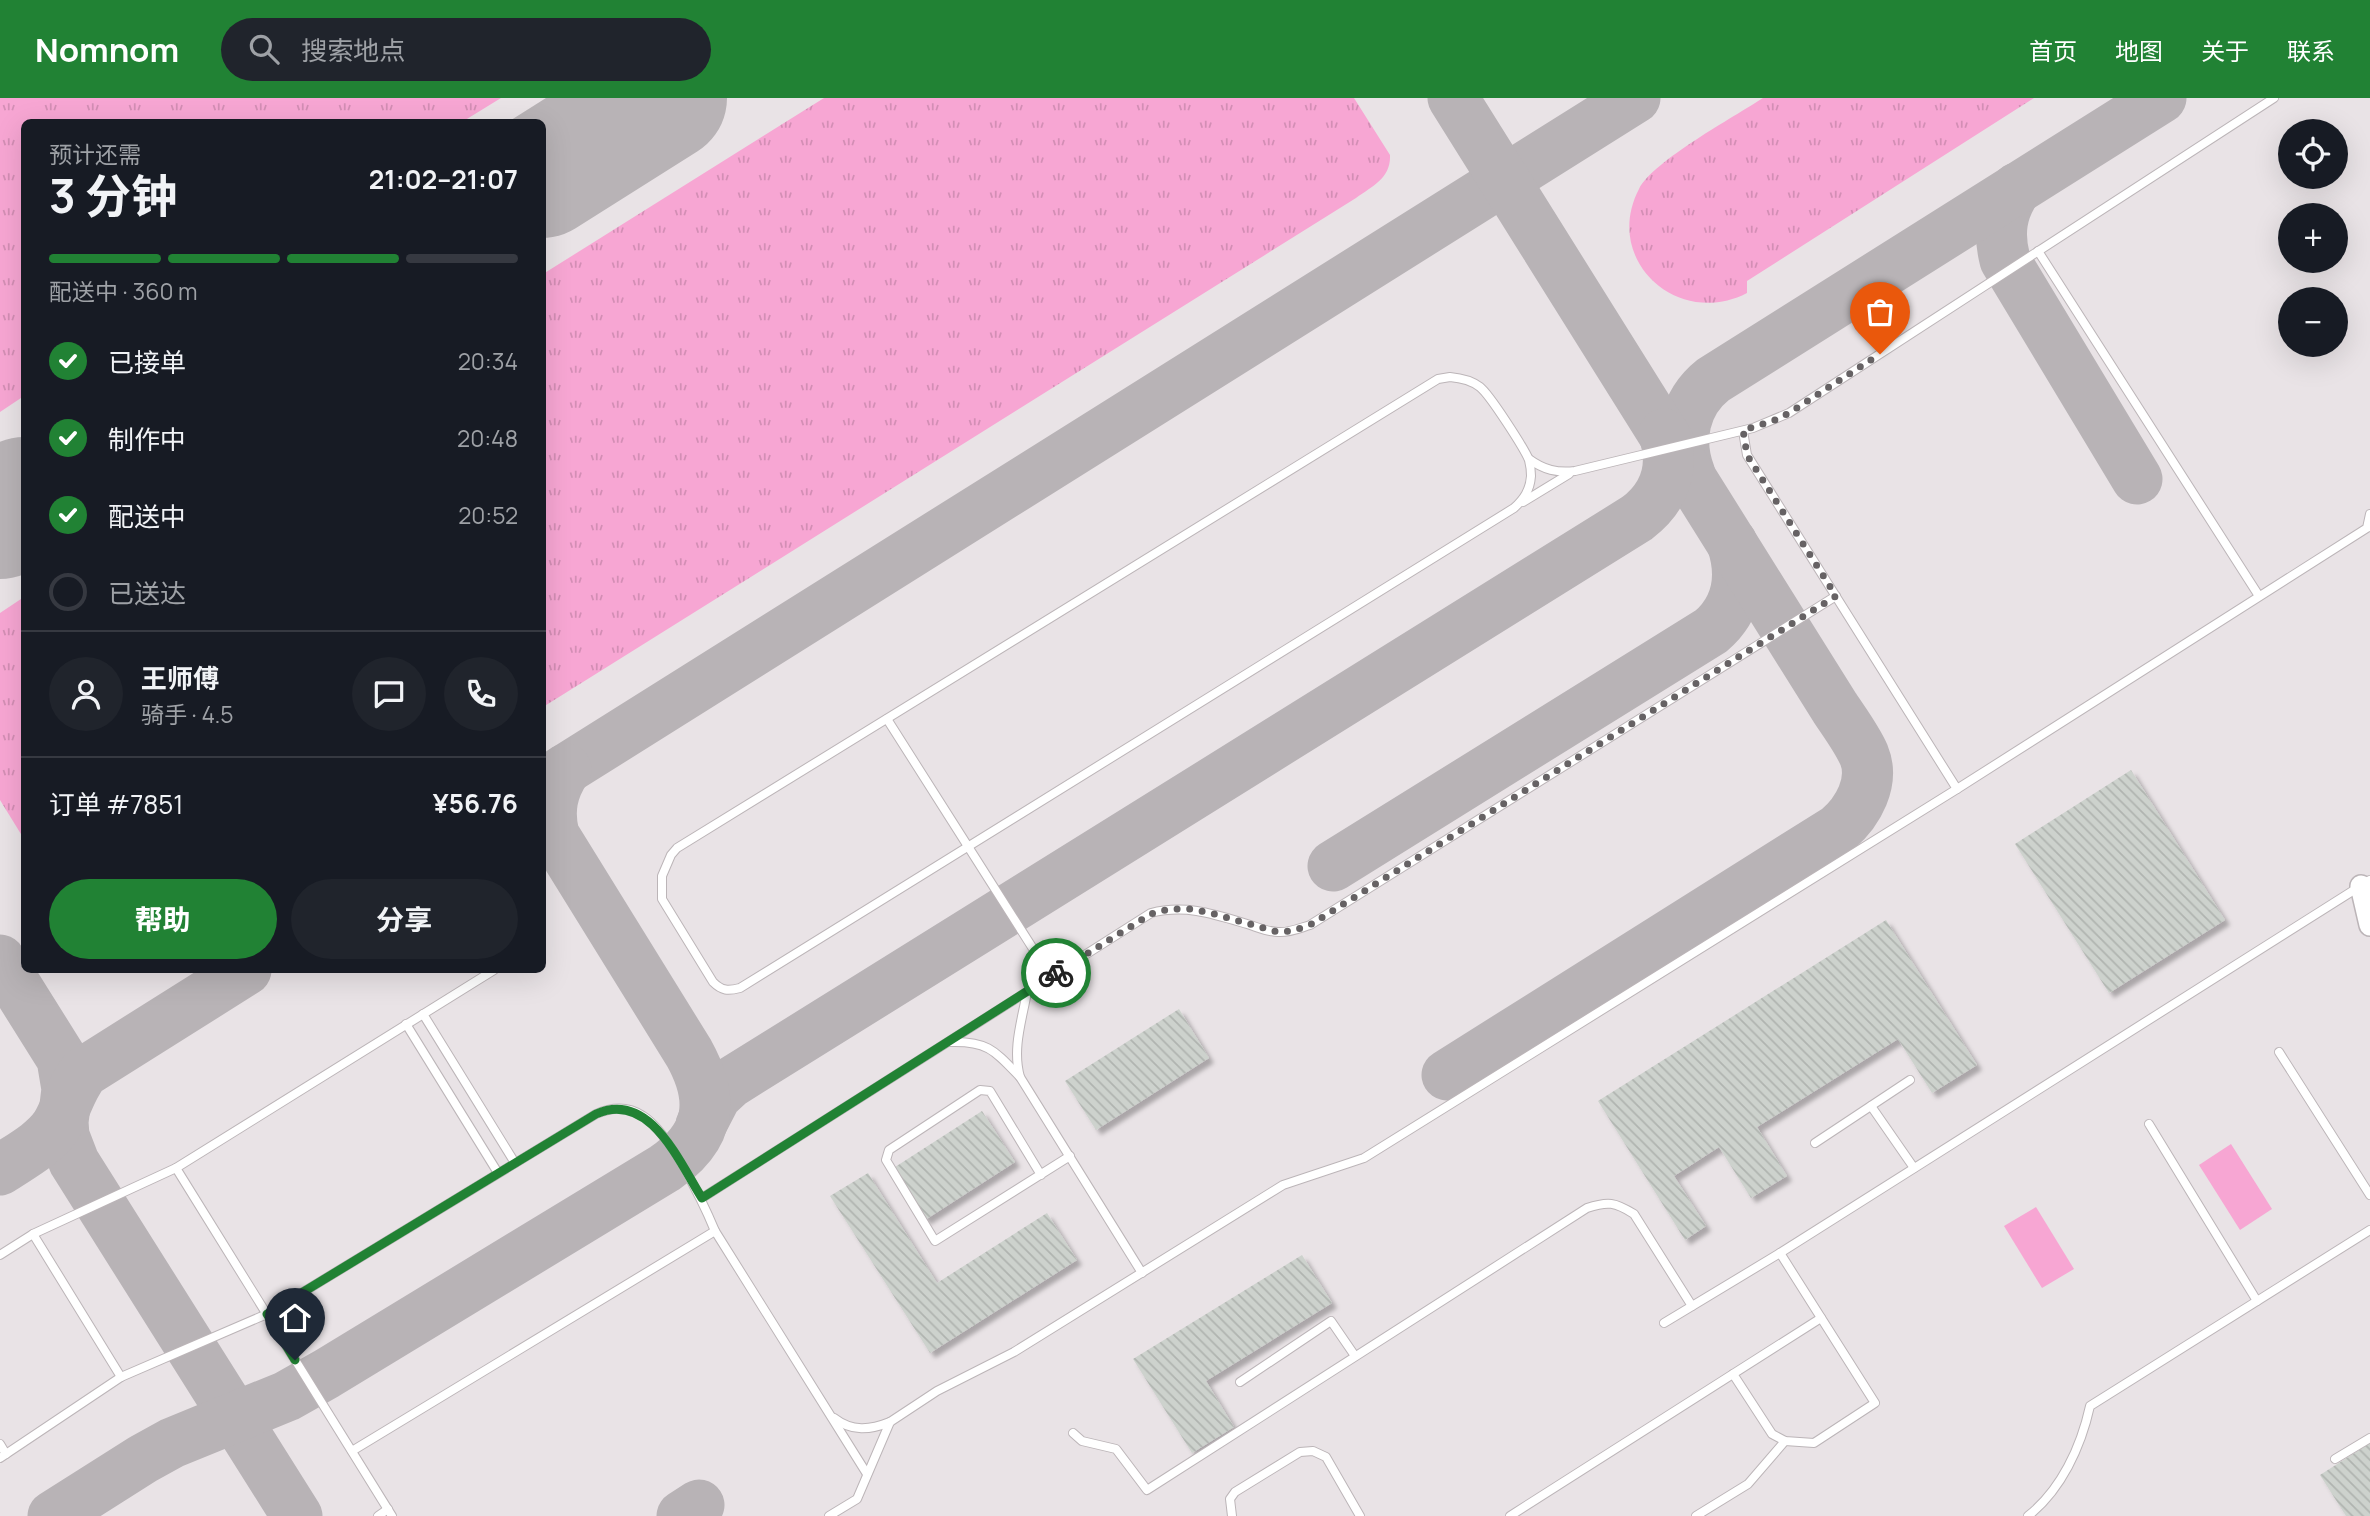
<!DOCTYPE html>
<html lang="zh">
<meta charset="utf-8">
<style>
body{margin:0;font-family:Manrope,"Noto Sans SC",sans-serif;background:#20242c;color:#f1f3f6;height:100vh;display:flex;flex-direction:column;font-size:26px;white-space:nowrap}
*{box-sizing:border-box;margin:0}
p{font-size:23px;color:#9ea1a6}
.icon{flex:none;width:38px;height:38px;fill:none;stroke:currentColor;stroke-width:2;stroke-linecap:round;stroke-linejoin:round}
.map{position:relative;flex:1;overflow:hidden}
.side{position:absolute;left:21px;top:21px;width:525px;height:854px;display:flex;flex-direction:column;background:#171b24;border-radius:10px;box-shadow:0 7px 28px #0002}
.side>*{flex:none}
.fabs{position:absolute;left:2278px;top:21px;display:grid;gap:14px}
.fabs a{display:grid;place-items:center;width:70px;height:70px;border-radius:50%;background:#171b24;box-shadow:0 7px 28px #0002;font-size:35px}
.pin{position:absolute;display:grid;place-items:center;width:60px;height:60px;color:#fff;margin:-72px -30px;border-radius:50% 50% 50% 0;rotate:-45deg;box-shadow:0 0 7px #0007}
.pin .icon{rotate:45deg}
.courier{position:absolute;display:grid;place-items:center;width:70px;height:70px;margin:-35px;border:5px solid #218234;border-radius:50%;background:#fff;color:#222;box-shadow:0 2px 9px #0007}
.head em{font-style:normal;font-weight:700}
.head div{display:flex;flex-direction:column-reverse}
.head{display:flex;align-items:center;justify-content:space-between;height:119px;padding:0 28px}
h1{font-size:46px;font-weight:700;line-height:52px}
.bar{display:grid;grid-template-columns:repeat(4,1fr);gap:10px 7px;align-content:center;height:84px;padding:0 28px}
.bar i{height:9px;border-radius:5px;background:#363941}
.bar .current{background:#218234}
.bar p{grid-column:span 4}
.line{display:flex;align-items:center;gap:18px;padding:0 28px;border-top:2px solid #363941}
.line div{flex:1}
.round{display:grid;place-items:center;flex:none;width:74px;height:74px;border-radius:37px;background:#20242c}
ol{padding:0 28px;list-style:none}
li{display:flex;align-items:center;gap:21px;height:77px}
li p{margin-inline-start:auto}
li .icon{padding:7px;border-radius:50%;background:#218234;color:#fff;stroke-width:4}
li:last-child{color:#9ea1a6}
li i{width:38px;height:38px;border:4px solid #363941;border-radius:50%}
.primary-button{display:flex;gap:14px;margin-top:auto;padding:14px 28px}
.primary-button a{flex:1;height:80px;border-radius:42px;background:#218234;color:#fff;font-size:28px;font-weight:700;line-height:80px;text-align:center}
.primary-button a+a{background:#20242c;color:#f1f3f6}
header{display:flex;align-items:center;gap:42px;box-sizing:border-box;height:98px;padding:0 35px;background:#218234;color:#fff}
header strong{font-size:33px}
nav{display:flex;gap:38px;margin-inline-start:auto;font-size:24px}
.search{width:490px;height:63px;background:#20242c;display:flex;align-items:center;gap:18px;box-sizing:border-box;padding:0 24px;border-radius:38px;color:#9ea1a6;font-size:26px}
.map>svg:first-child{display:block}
.grass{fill:url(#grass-tufts)}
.garden{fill:#f7a6d3}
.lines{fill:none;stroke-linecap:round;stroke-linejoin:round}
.taxiway{stroke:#b8b3b6;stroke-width:51}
.runway{stroke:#b8b3b6;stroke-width:126}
.building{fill:url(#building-back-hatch);filter:url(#shadow)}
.service-casing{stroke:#bcb5b8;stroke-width:10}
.secondary-casing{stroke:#bcb5b8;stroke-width:24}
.service{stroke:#fff;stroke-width:8}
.secondary{stroke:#fff;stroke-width:21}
.done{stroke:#666264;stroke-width:7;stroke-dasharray:0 12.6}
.route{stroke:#218234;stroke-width:9}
</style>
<header>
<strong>Nomnom</strong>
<div class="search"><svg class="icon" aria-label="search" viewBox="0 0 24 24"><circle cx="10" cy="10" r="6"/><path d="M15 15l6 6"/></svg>搜索地点</div>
<nav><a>首页</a><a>地图</a><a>关于</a><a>联系</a></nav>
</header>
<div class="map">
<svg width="2370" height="1418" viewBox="0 0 2370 1418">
<defs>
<pattern id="grass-tufts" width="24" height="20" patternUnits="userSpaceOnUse" patternTransform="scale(1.75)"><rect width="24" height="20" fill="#f7a6d3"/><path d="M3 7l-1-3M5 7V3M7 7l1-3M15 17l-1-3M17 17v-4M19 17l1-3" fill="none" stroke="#d38eb5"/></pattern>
<pattern id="building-back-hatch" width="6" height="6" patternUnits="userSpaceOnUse" patternTransform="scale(1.75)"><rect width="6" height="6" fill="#cdd2cd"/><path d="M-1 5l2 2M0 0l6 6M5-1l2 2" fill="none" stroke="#b0b4b0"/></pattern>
<filter id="shadow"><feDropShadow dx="5" dy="5" stdDeviation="2" flood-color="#0004"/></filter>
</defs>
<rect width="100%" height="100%" fill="#e9e3e6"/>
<g class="grass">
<polygon points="0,0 501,0 462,24 24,24 24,298 0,314"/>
<path d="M824 0H1354L1390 57C1391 80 1373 88 1356 100L543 609V176Z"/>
<path d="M1763 0H2034L1747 183V195C1678 231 1602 162 1639 91 1653 63 1734 19 1763 0Z"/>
<polygon points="24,499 24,741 0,702 0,515"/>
</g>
<g class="garden">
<polygon points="2231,1046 2272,1111 2240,1132 2199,1067"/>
<polygon points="2036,1109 2074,1171 2042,1190 2004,1128"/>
</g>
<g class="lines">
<g class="taxiway">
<path d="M2017 90C2001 113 1998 135 2005 162L2137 381"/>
<path d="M1690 376C1677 342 1684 305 1713 282L2161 0"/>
<polyline points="0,417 7,413"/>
<polyline points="542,686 1635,0"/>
<path d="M1333 768 1711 533C1738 510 1743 478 1732 445"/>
<polyline points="0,862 62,961 67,991 63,1024 64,1038 74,1064 297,1418"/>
<path d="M1447 977 1838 731C1858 714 1875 684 1864 657 1857 641 1845 625 1835 610L1453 0"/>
<path d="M701 1027 716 998 730 985 1637 420C1665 399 1675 369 1664 336"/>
<path d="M0 1072C19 1059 43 1047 56 1028 67 1010 70 991 84 974L246 872"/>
<path d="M53 1418 143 1361 172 1345 287 1298 326 1276 665 1070C711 1038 715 1002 689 955L554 737C548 712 552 692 566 671"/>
<polyline points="682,1418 699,1407"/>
</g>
<g class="runway">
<polyline points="542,77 664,0"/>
<polyline points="0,418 24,402"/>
</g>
</g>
<g class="building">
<polygon points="2131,672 2225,822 2109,895 2015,746"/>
<polygon points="1886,822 1977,967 1932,995 1898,941 1757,1029 1787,1078 1751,1100 1719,1049 1674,1078 1706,1128 1685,1142 1598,1003"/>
<polygon points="1179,911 1209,960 1096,1032 1065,983"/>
<polygon points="982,1013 1015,1064 925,1122 892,1071"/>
<polygon points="868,1075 937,1185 1047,1115 1077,1162 930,1255 830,1098"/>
<polygon points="1302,1157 1332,1205 1206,1283 1234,1329 1192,1355 1133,1261"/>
<polygon points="2370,1345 2370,1418 2346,1418 2320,1377"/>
</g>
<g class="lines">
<defs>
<g id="service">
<polyline points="2038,153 2259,498"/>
<path d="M1450 279C1461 280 1471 282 1480 289 1490 297 1524 350 1529 362 1530 366 1531 373 1531 378 1530 392 1524 401 1514 410L740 890C728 893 722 893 713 884L662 801V778L671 757 677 750 1438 281Z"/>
<polyline points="1743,333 1747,357 1957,691"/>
<path d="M1529 361C1544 372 1557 375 1575 373L1753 330 1789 315 2274 0"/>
<polyline points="1523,404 1569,376"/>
<polyline points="887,621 1051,879"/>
<path d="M1027 894C1022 922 1012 951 1020 979L1142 1175"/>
<polyline points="423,916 515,1065"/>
<polyline points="406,926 498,1075"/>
<path d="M951 944C988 943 995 953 1020 979"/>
<polyline points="2279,954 2370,1097"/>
<polyline points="1871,1008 1914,1070"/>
<polyline points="2149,1026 2257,1203"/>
<polyline points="1815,1045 1910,982"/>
<polyline points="176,1070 392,1418"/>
<polyline points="1041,1077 990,993 980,992 889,1052 886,1062 935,1143 1070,1058"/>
<path d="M702 1100 1151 815C1185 806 1214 816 1247 826 1257 829 1268 834 1278 834 1289 835 1300 830 1310 827L1836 498"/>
<polyline points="33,1136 121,1279"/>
<polyline points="0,1157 33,1136 176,1070 494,872"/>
<polyline points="1664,1225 1780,1155 2370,782"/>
<polyline points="1733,1276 1772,1336 1785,1343 1814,1345 1875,1305 1780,1155"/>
<polyline points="1240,1284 1331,1223 1355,1258"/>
<path d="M834 1320C852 1334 870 1332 890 1324"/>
<path d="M1073 1335 1082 1343 1116 1351 1147 1392 1587 1110C1608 1103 1615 1104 1634 1116L1692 1208"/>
<polyline points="0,1346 6,1356"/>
<polyline points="352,1353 715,1133"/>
<path d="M0 1360 121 1279 267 1216 596 1016C612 1009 628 1008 643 1018 669 1034 703 1104 715 1133L867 1376"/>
<polyline points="2335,1361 2370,1340"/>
<polyline points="378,1418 388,1411"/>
<polyline points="829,1418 857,1401 890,1324 937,1293 1014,1254 1283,1087 1364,1060 1957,691 2367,430 2370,416"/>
<polyline points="1232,1418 1230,1401 1235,1394 1300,1354 1313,1353 1326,1359 1360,1418"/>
<polyline points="1510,1418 1821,1220"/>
<polyline points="1696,1418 1748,1386 1785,1343"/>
<path d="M2028 1418C2061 1392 2081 1349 2090 1308L2370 1132"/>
</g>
<polyline id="secondary" points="2361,788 2370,827"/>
</defs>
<use href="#service" class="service-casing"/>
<use href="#secondary" class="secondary-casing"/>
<use href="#service" class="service"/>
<use href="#secondary" class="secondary"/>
</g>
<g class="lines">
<polyline class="done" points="1056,875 1151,816 1169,811 1190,811 1207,814 1278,834 1292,833 1310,827 1836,498 1747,357 1743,332 1773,323 1789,315 1880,256"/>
<path class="route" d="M295 1262 267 1216 596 1016C650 992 679 1064 702 1100L1056 875"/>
</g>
</svg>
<div class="fabs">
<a><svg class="icon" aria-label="locate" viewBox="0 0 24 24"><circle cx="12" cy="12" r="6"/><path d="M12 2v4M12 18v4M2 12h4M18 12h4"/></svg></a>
<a>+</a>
<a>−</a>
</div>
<div class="pin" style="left:1880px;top:256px;background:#ea580c"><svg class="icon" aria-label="bag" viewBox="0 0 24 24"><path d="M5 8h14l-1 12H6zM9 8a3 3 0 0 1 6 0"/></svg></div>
<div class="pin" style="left:295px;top:1262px;background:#1f2937"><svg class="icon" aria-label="home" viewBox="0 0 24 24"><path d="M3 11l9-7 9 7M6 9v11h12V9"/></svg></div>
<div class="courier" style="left:1056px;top:875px"><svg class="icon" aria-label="bike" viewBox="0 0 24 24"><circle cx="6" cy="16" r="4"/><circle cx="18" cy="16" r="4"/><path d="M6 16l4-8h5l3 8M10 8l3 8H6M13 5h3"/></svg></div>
<section class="side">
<div class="head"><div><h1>3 分钟</h1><p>预计还需</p></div><em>21:02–21:07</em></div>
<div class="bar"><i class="current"></i><i class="current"></i><i class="current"></i><i></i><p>配送中 · 360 m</p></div>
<ol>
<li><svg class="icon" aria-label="check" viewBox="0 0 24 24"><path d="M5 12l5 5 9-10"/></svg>已接单<p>20:34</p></li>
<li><svg class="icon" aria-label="check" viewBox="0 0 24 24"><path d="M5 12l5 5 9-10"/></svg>制作中<p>20:48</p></li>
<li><svg class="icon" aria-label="check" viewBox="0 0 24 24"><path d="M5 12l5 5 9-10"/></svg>配送中<p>20:52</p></li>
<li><i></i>已送达</li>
</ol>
<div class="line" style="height:126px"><a class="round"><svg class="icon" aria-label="person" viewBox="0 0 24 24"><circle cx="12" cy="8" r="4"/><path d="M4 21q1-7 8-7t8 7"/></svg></a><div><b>王师傅</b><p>骑手 · 4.5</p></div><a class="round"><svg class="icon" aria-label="chat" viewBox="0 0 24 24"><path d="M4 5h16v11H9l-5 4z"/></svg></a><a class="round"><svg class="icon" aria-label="phone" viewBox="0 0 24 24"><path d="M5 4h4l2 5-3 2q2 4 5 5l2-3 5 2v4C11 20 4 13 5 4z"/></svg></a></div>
<div class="line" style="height:91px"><div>订单 #7851</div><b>¥56.76</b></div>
<div class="primary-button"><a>帮助</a><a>分享</a></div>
</section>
</div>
